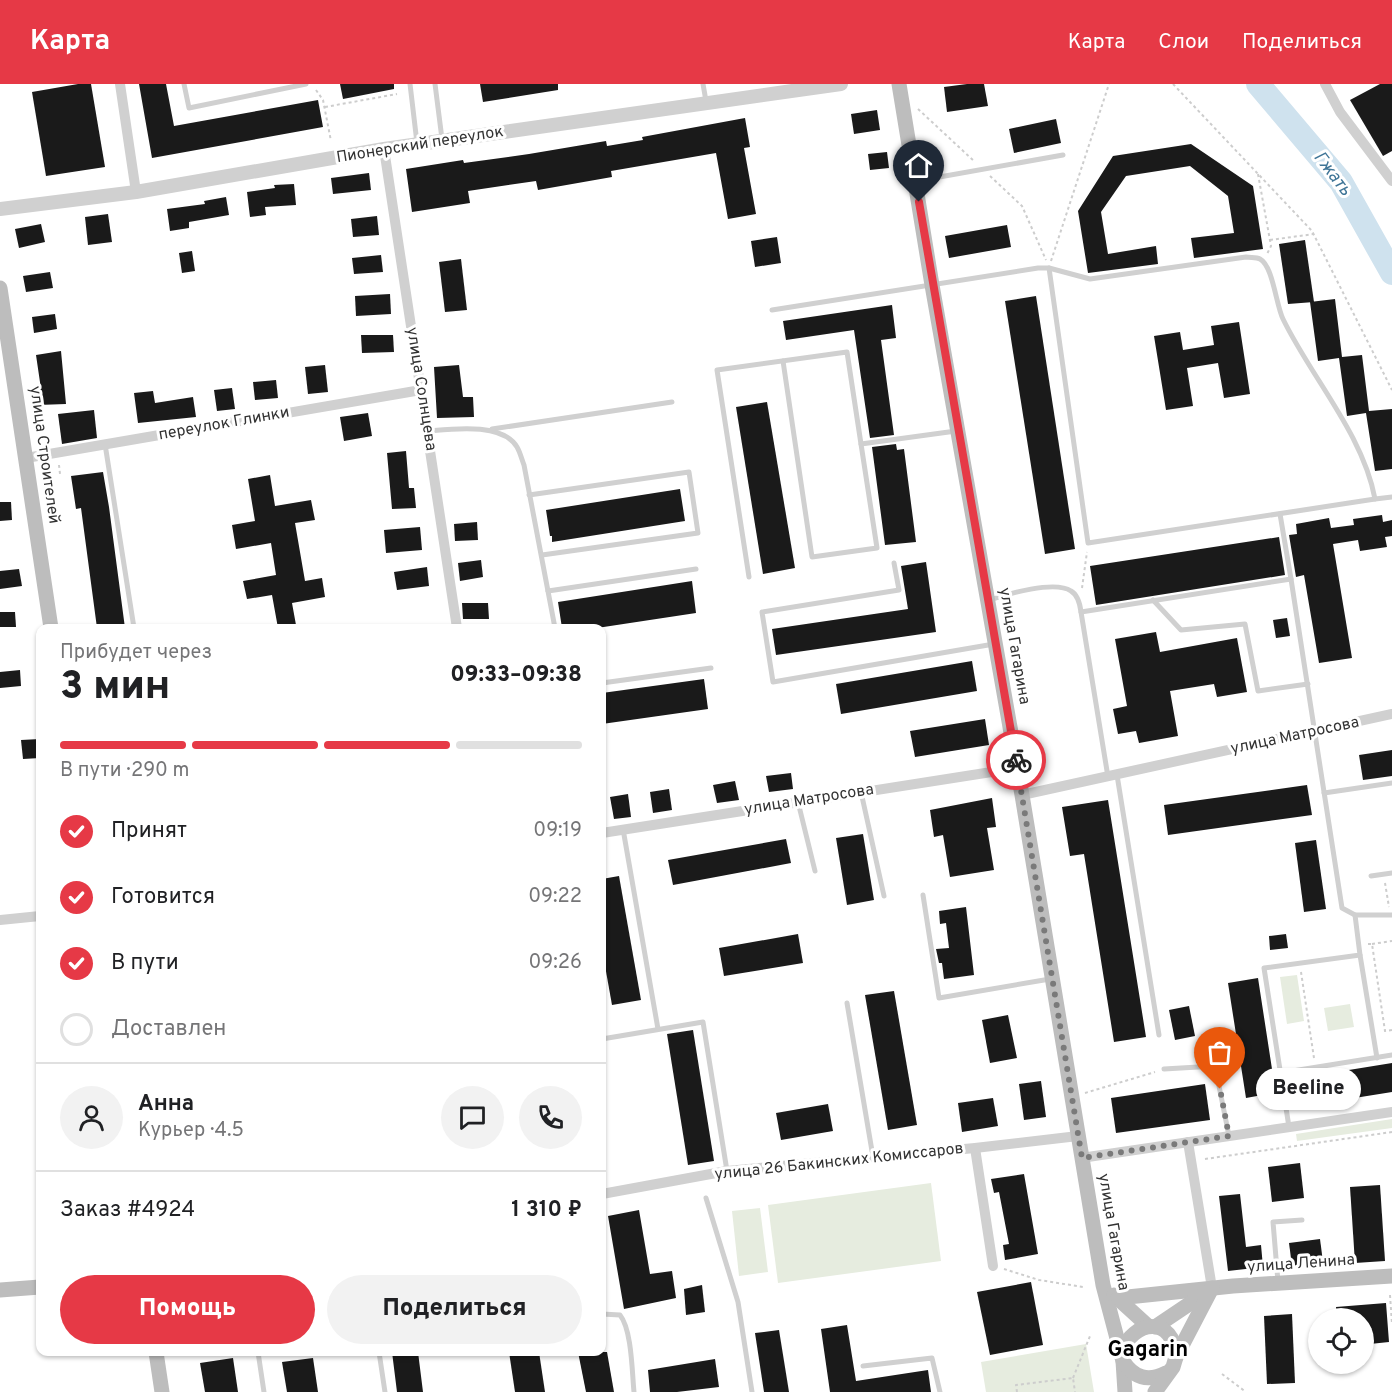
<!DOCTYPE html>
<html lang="ru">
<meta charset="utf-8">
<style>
body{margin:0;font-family:Overpass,sans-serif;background:#f2f2f2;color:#202124;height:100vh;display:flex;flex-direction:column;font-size:22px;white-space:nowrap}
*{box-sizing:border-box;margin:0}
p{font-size:20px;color:#757577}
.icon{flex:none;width:33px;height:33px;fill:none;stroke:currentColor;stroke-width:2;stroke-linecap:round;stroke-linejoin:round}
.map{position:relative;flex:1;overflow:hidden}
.sheet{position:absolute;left:36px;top:540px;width:570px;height:732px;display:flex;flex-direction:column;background:#fff;border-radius:12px;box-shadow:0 2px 4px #0004}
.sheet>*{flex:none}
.fabs{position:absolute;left:1308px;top:1224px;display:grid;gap:12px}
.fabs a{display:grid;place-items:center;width:66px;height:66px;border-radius:50%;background:#fff;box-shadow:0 2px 4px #0004;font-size:30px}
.pin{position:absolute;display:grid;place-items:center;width:51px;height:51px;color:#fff;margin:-62px -26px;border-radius:50% 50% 50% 0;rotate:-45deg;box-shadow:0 0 6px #0007}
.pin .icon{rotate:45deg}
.courier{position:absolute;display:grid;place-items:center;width:60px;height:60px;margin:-30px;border:4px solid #e63946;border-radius:50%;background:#fff;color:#222;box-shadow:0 2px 8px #0007}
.bubble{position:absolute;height:42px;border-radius:21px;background:#fff;box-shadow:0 2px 4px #0004;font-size:20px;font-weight:800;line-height:42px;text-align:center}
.overview em{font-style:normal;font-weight:800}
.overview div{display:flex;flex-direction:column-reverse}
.overview{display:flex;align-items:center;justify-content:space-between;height:102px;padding:0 24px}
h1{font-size:39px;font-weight:800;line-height:45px}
.bar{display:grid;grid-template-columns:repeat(4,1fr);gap:9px 6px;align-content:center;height:72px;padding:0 24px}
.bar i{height:8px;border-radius:4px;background:#e0e0e0}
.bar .on{background:#e63946}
.bar p{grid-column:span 4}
.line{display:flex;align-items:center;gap:15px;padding:0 24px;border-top:2px solid #e0e0e0}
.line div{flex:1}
.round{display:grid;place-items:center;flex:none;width:63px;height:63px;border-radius:32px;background:#f2f2f2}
ol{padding:0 24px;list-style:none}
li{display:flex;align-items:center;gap:18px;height:66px}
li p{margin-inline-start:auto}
li .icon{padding:6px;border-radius:50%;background:#e63946;color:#fff;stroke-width:4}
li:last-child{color:#757577}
li i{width:33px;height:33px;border:3px solid #e0e0e0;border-radius:50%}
.button{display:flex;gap:12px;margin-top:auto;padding:12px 24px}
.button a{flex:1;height:69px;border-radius:36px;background:#e63946;color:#fff;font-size:24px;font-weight:800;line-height:69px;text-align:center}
.button a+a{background:#f2f2f2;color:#202124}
header{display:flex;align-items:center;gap:36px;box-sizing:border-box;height:84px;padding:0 30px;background:#e63946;color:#fff}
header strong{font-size:28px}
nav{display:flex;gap:33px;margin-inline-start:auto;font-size:21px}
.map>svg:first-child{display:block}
.green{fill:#e6ecdf}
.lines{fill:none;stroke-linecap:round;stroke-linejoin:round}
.river{stroke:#cfe2ee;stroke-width:24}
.building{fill:#1a1a1a}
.path{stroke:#cdcdcd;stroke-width:2;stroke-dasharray:3 3;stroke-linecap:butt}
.service{stroke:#d0d0d0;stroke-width:5}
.minor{stroke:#d0d0d0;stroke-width:10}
.tertiary{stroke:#d0d0d0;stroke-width:14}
.secondary{stroke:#bdbdbd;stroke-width:15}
.done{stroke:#7a7a7a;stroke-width:6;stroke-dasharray:0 10.8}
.route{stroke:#e63946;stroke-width:8}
.labels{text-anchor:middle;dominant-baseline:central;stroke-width:6;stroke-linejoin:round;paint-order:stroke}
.street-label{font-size:16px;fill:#333;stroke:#fff}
.water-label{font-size:18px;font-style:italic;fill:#3f7597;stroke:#fff}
.district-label{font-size:22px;font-weight:bold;fill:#000;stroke:#fff}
</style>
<header>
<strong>Карта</strong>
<nav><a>Карта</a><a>Слои</a><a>Поделиться</a></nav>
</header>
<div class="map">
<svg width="1392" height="1308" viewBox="0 0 1392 1308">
<rect width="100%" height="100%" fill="#fff"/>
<g class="green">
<polygon points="1297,891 1304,937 1287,940 1280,893"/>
<polygon points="1350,920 1354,943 1328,947 1324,924"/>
<polygon points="1392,1035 1392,1044 1297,1057 1296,1050"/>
<polygon points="931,1099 941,1177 778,1199 768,1121"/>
<polygon points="760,1124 768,1188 739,1192 732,1127"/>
<polygon points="1086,1260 1094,1308 986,1308 981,1278"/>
</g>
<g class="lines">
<polyline class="river" points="1258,0 1341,98 1392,189"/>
</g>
<g class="building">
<polygon points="78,0 91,0 105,83 46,92 32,8"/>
<polygon points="139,0 166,0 174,42 318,16 323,43 152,74"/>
<polygon points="340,0 394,0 394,5 343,15"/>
<polygon points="480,0 558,0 558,6 483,18"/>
<polygon points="967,0 984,0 988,22 947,28 944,3"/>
<polygon points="1380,0 1392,0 1392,67 1383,72 1350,16"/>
<polygon points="877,26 880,46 854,50 851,30"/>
<polygon points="745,34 750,63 744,64 756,130 728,135 716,69 611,87 612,93 538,106 536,97 468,107 470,119 412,128 406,85 463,76 464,79 529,70 606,57 607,62 643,56 642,53"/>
<polygon points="1056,35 1061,59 1014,69 1009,45"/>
<polygon points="1191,60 1253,102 1263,165 1194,174 1191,154 1234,149 1228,112 1190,82 1126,92 1101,128 1108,170 1156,162 1158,180 1088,189 1078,127 1113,72"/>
<polygon points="887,68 889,84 870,86 868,70"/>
<polygon points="369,89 371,106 333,110 331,94"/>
<polygon points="294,100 296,121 265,123 266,131 250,133 247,108 275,104 274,101"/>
<polygon points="226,113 229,131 189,138 189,144 170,147 167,125 205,120 204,117"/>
<polygon points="108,130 112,158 88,161 85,133"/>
<polygon points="377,132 379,151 353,153 351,135"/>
<polygon points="41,140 45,158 19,164 15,145"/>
<polygon points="1007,141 1011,163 949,174 945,152"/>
<polygon points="777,153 781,179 755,183 751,157"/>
<polygon points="1305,156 1314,218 1288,220 1279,160"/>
<polygon points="192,167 195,187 182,189 179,169"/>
<polygon points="381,171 383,188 354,190 352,174"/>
<polygon points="461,175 467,226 445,228 439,178"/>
<polygon points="50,188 53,204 26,208 23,192"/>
<polygon points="390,210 391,230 356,232 355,212"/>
<polygon points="1036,212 1075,465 1045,470 1005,217"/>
<polygon points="1335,215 1342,273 1362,271 1369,327 1392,325 1392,385 1375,387 1366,329 1347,332 1339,274 1318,277 1310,218"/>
<polygon points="892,221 896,254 881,256 894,351 870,354 854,246 786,256 783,237"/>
<polygon points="55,230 57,245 34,249 32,233"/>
<polygon points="1239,238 1250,310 1224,314 1218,279 1187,284 1193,322 1166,326 1154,252 1180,248 1183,266 1214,261 1211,242"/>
<polygon points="361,251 393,251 394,268 362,269"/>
<polygon points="61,267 66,320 38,321 38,305 41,305 36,271"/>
<polygon points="325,281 328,308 308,310 305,283"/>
<polygon points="459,281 463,313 473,313 474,333 437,334 434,283"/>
<polygon points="276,296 278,314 255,316 253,298"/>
<polygon points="232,304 235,325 217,327 214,306"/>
<polygon points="153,307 155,319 193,313 196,333 138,339 134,309"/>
<polygon points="767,318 795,484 763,490 736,323"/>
<polygon points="94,326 97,354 62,360 58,330"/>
<polygon points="368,329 372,352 344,357 340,333"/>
<polygon points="896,360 897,366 904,365 916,458 885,461 872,363"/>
<polygon points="406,367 409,404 414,404 416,424 392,425 387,369"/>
<polygon points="103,388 109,423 125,544 97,544 81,424 76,425 71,392"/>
<polygon points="270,391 275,422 311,416 315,436 295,439 305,497 322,494 325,513 292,519 296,541 278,544 272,511 247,515 243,497 276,491 271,459 236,465 232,441 255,437 248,395"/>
<polygon points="680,405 685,437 552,458 552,452 550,452 546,426"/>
<polygon points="0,418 11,418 12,436 0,437"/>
<polygon points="1382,431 1383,438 1392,436 1392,452 1385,453 1387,463 1360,467 1358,456 1333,460 1352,574 1319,579 1304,491 1296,493 1289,451 1297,450 1296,440 1329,434 1331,444 1354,441 1353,435"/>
<polygon points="477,438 478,456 455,457 454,440"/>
<polygon points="420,443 422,466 386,469 384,446"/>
<polygon points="1279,453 1285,491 1096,521 1090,482"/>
<polygon points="481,476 483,493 460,497 458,479"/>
<polygon points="926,478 936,548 776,571 772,545 908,525 901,482"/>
<polygon points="427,483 429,502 397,506 394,488"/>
<polygon points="19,485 22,502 0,505 0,487"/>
<polygon points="692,497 696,529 597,544 562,544 558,518"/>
<polygon points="462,519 488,519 489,535 463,535"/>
<polygon points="0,528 15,528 16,543 0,543"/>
<polygon points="1287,534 1290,552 1276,554 1273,536"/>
<polygon points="1156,548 1160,568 1237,554 1247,608 1217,613 1214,600 1170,607 1178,652 1139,659 1136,647 1118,650 1113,625 1127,622 1115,555"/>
<polygon points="972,577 977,607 841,630 836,600"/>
<polygon points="20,586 21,602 0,604 0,588"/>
<polygon points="704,595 708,625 602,640 602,609"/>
<polygon points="985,635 989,661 915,673 910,647"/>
<polygon points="40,655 40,674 23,675 21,656"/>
<polygon points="1392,666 1392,692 1363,696 1359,671"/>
<polygon points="791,689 793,705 769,708 766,692"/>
<polygon points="735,697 739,716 717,719 713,701"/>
<polygon points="1307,701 1312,731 1168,751 1164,721"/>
<polygon points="669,705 672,726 653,729 650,708"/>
<polygon points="628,710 631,733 614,735 610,713"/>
<polygon points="992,714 996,743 987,744 994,786 950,793 943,751 934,753 930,726"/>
<polygon points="1108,716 1146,953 1114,958 1084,770 1070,772 1062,723"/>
<polygon points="863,750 874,816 847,821 836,754"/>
<polygon points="786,755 791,779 673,801 668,776"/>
<polygon points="1316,756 1326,825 1304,828 1295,759"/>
<polygon points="619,792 641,916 612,921 602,865 602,795"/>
<polygon points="966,823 974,891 944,895 942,879 939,879 936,865 949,864 946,839 940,840 939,827"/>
<polygon points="798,850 803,879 724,892 719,864"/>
<polygon points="1286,850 1288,864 1270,866 1269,852"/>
<polygon points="1258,894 1274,998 1277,997 1279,1008 1246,1014 1228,899"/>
<polygon points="894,907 917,1041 888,1046 865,911"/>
<polygon points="1189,922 1195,952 1175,956 1169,926"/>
<polygon points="1008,931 1017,974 990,979 982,936"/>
<polygon points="693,946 714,1077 688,1081 667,950"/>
<polygon points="1392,979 1392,1008 1292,1024 1287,996"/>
<polygon points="1041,997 1046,1033 1024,1036 1019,1000"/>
<polygon points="1205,1000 1210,1036 1116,1049 1111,1014"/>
<polygon points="993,1014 998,1042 962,1048 958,1019"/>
<polygon points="828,1020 833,1047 781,1056 776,1029"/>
<polygon points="1300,1079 1304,1114 1272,1118 1268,1083"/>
<polygon points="1024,1090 1038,1170 1005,1176 1003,1161 1009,1160 999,1108 994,1109 991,1095"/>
<polygon points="1380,1101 1385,1177 1355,1179 1350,1103"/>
<polygon points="1240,1110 1246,1163 1261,1161 1263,1183 1228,1187 1219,1112"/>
<polygon points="639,1126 650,1190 672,1187 676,1214 624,1225 608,1132"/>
<polygon points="1320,1155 1323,1178 1292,1182 1289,1159"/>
<polygon points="1031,1198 1043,1261 990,1271 977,1208"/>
<polygon points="702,1201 705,1228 686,1231 684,1205"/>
<polygon points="1386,1219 1389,1258 1370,1260 1370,1252 1364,1252 1364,1234 1337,1234 1336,1223"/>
<polygon points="1292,1230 1295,1299 1267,1300 1264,1232"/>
<polygon points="847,1241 856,1297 928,1286 931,1308 830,1308 821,1245"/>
<polygon points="779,1246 789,1308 764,1308 755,1249"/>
<polygon points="392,1268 418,1268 423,1308 397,1308"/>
<polygon points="509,1268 539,1268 545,1308 515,1308"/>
<polygon points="578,1268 607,1268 614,1308 586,1308"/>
<polygon points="233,1274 238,1308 205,1308 200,1279"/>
<polygon points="313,1274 318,1308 287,1308 282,1278"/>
<polygon points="715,1275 719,1303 677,1308 650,1308 648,1286"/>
</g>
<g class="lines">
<g class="path">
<polyline points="1173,0 1312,147 1392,306"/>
<polyline points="316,6 323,16 331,57"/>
<polyline points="325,23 397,10"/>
<polyline points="918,25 975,78"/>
<polyline points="1258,90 1271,162 1267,170"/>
<polyline points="990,92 1022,122 1046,176"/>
<polyline points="1270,156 1314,150"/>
<polyline points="1051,177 1109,0"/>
<polyline points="59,381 60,390"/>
<polyline points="1082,504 1087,468"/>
<polyline points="1385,799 1389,823"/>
<polyline points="1368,860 1372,860 1385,947 1392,946"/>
<polyline points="1372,860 1392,857"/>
<polyline points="1301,888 1314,974"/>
<polyline points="1085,1009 1155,988"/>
<polyline points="1205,1075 1392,1048"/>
<polyline points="1004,1185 1039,1196 1083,1203"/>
<polyline points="1390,1211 1392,1240"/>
<polyline points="1222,1290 1246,1308"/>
<polyline points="1073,1294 1090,1252"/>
<polyline points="1017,1308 1016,1301 1073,1294 1075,1308"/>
</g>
<g class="service">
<polyline points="184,0 189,24 306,0"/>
<polyline points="410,0 417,59"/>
<polyline points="435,0 442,55"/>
<polyline points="703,0 706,17"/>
<polyline points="917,97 1063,71"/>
<polyline points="1049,184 1088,459 1375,415"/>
<path d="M772 226 1038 184H1049L1090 195 1246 173C1251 174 1256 173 1260 175 1273 182 1276 221 1283 235 1311 293 1363 350 1375 415L1392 413"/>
<polyline points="783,277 812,473 877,464 861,360 956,347"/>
<polyline points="492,345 672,318"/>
<path d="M427 347C452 345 502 338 517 363 520 368 522 376 524 381L555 544"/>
<polyline points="105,360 134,544"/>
<polyline points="529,411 689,388 698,449 542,471"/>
<polyline points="1280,430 1291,495"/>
<polyline points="894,479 899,506 762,528 773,598 994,560"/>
<polyline points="749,493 717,286 847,268 861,360"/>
<polyline points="548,507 696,485"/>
<path d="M990 516C1007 510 1055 496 1071 507 1078 511 1080 520 1081 528L1108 693"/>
<polyline points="1153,516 1181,546 1245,540 1258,607 1308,600"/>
<polyline points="1081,528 1291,495 1342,824 1355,831 1392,831"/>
<polyline points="602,599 711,584"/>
<polyline points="1117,691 1159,951"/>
<polyline points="861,708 884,812"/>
<polyline points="1324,709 1392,699"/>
<polyline points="798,718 815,787"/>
<polyline points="623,745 658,945"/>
<polyline points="1371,792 1392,789"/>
<polyline points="923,811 939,914 1050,895"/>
<polyline points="1360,871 1377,974"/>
<polyline points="847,919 873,1073"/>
<polyline points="602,955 703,938 727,1087"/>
<polyline points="1164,985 1215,982 1229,1052"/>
<polyline points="1280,989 1392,971"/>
<polyline points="1289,1043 1264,884 1360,871 1355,831"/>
<polyline points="706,1114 738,1218 752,1308"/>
<polyline points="1278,1198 1273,1138 1302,1136"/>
<path d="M602 1230 620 1231C632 1246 632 1289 634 1308"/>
<polyline points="258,1268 264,1308"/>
<polyline points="379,1268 385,1308"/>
<polyline points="863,1282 932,1274 940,1308"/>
</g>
<g class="minor">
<polyline points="120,0 136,108"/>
<polyline points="1325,0 1340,28 1392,97"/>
<polyline points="384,65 457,544"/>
<polyline points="26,374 421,306"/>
<polyline points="1022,711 1392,630"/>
<polyline points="602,749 1017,684"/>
<polyline points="0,836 40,832"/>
<polyline points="1188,1058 1212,1204"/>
<polyline points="975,1064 993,1182"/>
<polyline points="1081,1074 1392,1028"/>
<polyline points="602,1110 727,1087 975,1064 1078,1052"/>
</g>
<polyline class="tertiary" points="0,125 136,108 384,65 841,0"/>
<g class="secondary">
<polyline points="899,0 932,201 1022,711 1103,1201 1123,1277 1125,1308"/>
<polyline points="0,204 51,544"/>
<polyline points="0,1206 40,1203"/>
<polyline points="1114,1211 1148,1242"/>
<polyline points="1118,1214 1233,1202 1392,1192"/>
<polyline points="1155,1243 1210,1206"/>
<polyline points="156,1268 162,1308"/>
<path d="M1120 1270C1134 1234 1174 1232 1176 1273"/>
<path d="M1123 1277C1134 1294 1148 1298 1166 1289"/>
<polyline points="1155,1308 1173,1283 1176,1273 1212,1204"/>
</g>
</g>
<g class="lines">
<polyline class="done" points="1016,676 1082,1074 1229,1052 1220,1005"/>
<polyline class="route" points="919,118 1016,676"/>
</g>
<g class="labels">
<g class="street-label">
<text transform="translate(420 61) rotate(-9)">Пионерский переулок</text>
<text transform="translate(421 305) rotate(81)">улица Солнцева</text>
<text transform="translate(224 340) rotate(-10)">переулок Глинки</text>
<text transform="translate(44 371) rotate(82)">улица Строителей</text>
<text transform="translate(1014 562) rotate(80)">улица Гагарина</text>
<text transform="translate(1295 652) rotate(-12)">улица Матросова</text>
<text transform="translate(809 716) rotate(-9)">улица Матросова</text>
<text transform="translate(839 1078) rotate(-6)">улица 26 Бакинских Комиссаров</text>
<text transform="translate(1113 1148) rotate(80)">улица Гагарина</text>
<text transform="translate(1301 1180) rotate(-4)">улица Ленина</text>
</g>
<g class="water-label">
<text transform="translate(1332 90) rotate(53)">Гжать</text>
</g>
<g class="district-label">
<text x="1148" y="1266">Gagarin</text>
</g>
</g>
</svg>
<div class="fabs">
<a><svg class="icon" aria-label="locate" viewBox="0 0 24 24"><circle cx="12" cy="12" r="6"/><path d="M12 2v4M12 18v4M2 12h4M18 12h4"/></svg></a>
</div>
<div class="pin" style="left:1220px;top:1005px;background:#ea580c"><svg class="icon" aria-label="bag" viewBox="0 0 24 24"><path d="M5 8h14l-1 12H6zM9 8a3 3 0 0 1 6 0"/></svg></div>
<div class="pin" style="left:919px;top:118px;background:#1f2937"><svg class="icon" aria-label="home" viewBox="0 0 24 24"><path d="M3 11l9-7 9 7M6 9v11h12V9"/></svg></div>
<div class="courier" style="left:1016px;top:676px"><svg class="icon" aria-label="bike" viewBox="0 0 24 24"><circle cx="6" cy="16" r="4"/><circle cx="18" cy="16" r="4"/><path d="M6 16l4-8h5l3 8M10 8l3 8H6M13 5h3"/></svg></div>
<div class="bubble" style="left:1256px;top:984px;width:105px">Beeline</div>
<section class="sheet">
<div class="overview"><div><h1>3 мин</h1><p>Прибудет через</p></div><em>09:33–09:38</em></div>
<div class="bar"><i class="on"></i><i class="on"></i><i class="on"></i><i></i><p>В пути · 290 m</p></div>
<ol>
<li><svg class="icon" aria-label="check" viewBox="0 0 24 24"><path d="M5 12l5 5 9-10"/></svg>Принят<p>09:19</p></li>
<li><svg class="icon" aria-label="check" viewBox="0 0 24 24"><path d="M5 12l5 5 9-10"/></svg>Готовится<p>09:22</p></li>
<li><svg class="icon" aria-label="check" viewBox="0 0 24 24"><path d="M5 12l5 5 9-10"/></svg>В пути<p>09:26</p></li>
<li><i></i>Доставлен</li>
</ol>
<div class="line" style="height:108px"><a class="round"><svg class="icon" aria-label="person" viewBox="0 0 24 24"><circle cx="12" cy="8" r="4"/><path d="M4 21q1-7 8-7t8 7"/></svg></a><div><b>Анна</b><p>Курьер · 4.5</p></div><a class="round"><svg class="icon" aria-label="chat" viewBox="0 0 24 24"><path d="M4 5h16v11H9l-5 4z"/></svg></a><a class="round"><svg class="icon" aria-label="phone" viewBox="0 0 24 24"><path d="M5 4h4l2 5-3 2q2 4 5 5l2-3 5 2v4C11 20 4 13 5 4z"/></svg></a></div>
<div class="line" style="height:78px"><div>Заказ #4924</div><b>1 310 ₽</b></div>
<div class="button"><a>Помощь</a><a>Поделиться</a></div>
</section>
</div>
